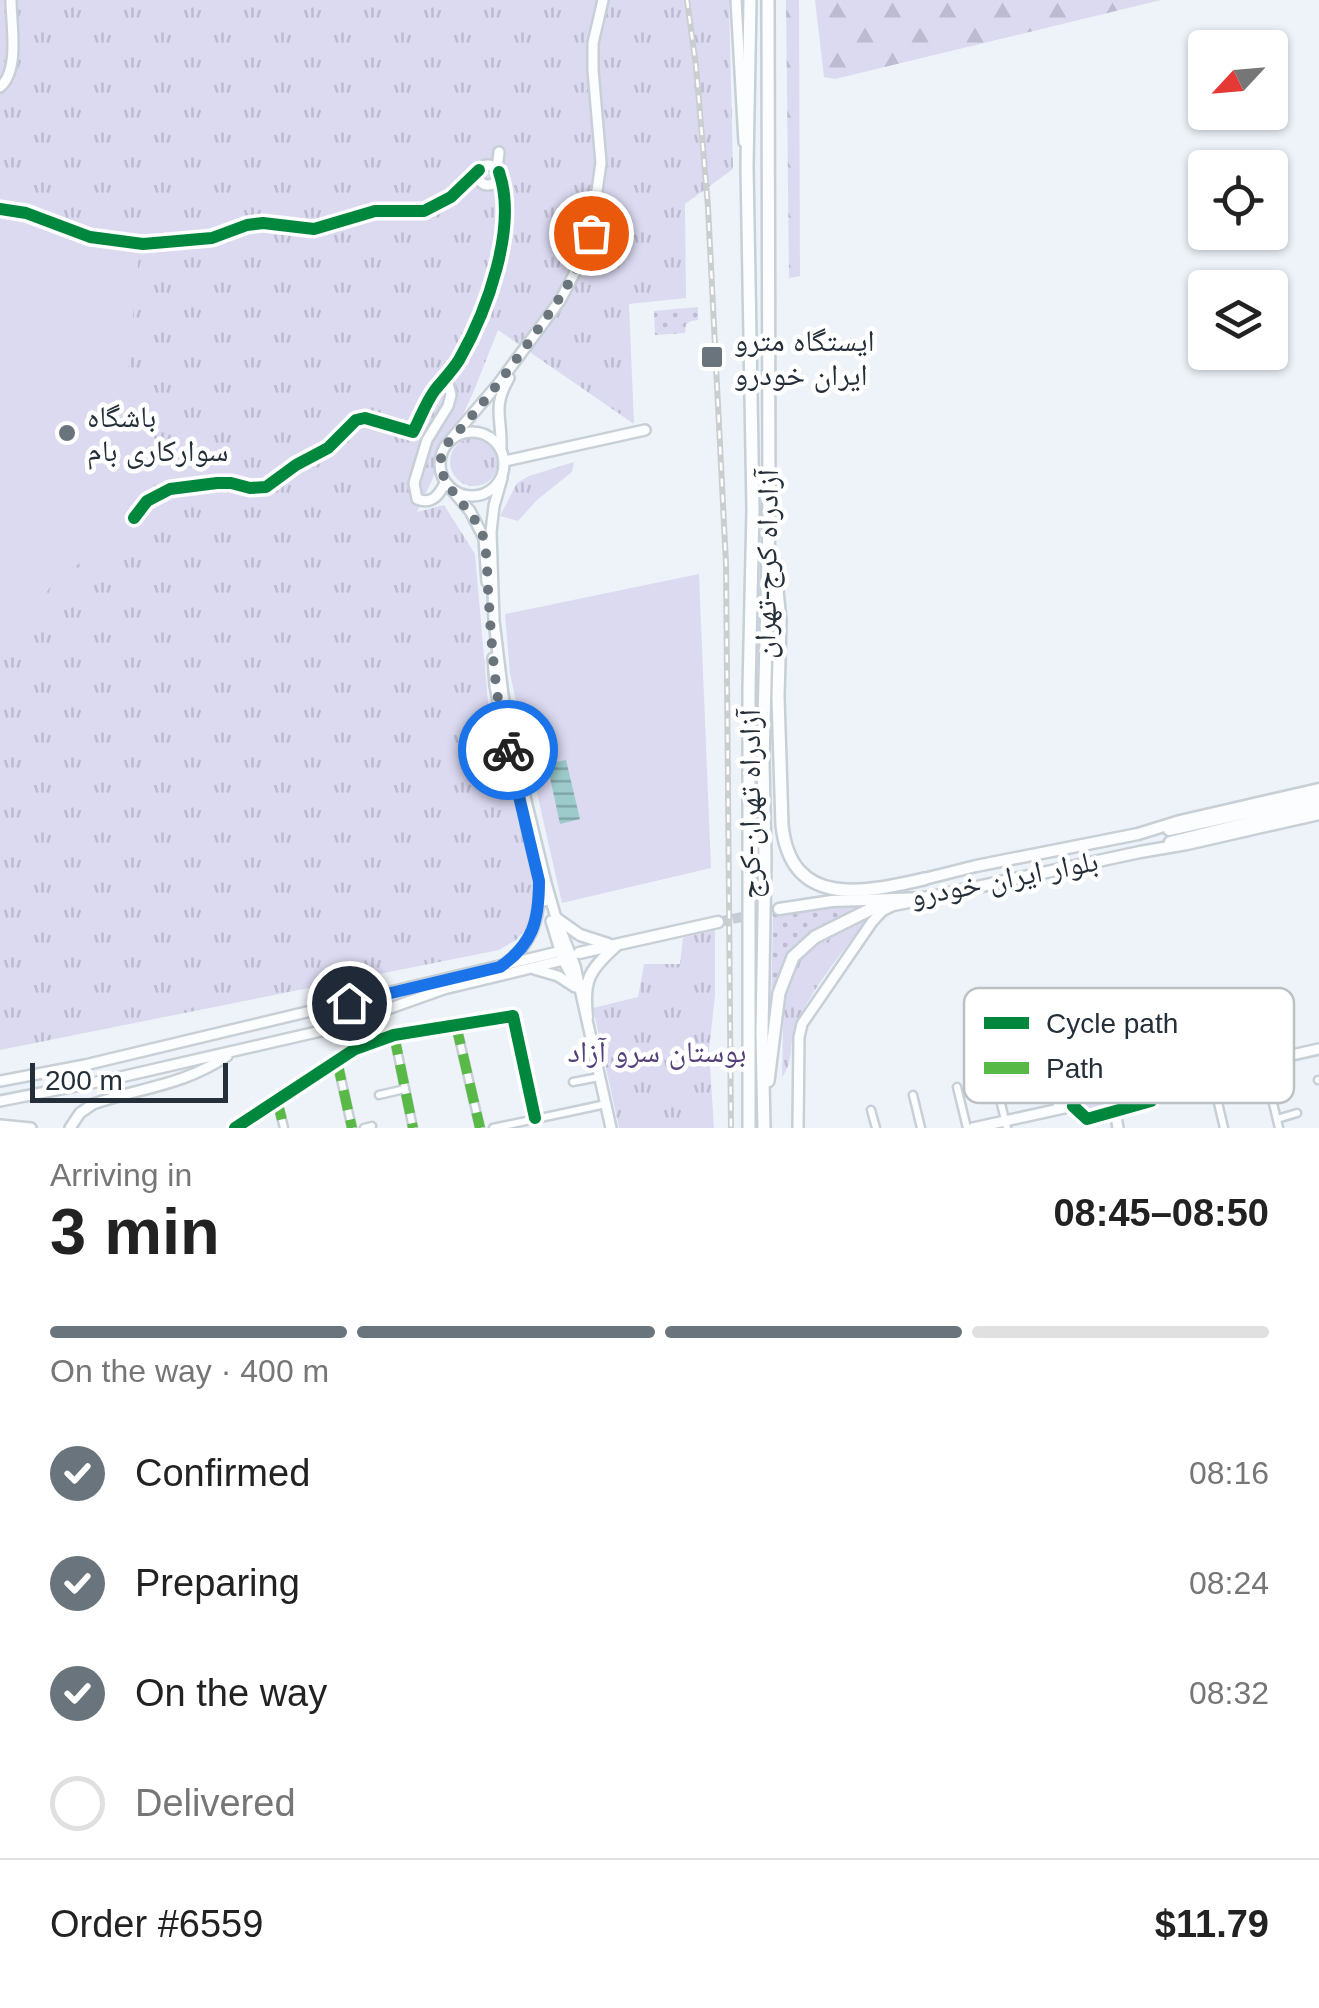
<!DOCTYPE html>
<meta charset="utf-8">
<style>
body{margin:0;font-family:Arial,"Noto Naskh Arabic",sans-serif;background:#f6f6f6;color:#222;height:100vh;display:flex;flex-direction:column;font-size:38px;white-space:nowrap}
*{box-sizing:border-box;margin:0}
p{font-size:32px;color:#767676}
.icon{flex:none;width:55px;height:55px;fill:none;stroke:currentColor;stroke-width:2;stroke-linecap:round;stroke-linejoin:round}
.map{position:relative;height:1128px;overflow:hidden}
.side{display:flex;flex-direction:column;background:#fff;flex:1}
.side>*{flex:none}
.needle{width:65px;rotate:244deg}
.fabs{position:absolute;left:1188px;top:30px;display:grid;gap:20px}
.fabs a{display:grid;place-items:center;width:100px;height:100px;border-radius:10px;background:#fff;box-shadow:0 2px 8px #0004;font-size:50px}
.scale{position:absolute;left:30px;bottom:25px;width:198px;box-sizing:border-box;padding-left:10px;border:5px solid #242f39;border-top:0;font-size:28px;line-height:35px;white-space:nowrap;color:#242f39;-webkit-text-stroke:8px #fff;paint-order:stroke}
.pin{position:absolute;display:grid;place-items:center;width:85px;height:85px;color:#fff;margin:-42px;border:5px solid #fff;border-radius:50%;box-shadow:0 2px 10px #0007}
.courier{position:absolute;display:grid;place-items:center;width:100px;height:100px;margin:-50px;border:8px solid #1a73e8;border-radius:50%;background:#fff;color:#222;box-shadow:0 2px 12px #0007}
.head em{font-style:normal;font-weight:700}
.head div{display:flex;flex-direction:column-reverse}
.head{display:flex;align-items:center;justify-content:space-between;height:170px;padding:0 50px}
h1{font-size:65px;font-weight:700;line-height:75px}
.bar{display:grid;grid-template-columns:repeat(4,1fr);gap:15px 10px;align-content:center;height:120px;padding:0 50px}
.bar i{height:12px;border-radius:8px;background:#e0e0e0}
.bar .current{background:#6a747c}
.bar p{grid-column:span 4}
.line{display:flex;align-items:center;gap:25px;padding:0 50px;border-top:2px solid #e0e0e0}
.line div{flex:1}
ol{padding:0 50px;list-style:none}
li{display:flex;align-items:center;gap:30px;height:110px}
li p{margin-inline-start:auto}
li .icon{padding:10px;border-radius:50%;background:#6a747c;color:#fff;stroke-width:4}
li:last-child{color:#767676}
li i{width:55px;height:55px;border:5px solid #e0e0e0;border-radius:50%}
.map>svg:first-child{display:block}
.grass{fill:url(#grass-tufts)}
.forest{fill:url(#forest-firs)}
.garden{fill:url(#garden-dots)}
.pitch{fill:#dcdaf1}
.water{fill:url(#water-rules)}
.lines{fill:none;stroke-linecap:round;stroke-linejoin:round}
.primary-tunnel{stroke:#c5ccd3;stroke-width:10;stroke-dasharray:10 5;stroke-linecap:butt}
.street-casing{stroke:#c7cfd7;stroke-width:11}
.secondary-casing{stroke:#c7cfd7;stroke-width:14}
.primary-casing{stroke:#c7cfd7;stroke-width:15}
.highway-casing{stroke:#c7cfd7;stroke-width:16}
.street{stroke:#fcfdfe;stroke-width:6}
.secondary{stroke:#fcfdfe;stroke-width:9}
.primary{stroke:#fcfdfe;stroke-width:10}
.highway{stroke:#fcfdfe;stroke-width:11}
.rail-casing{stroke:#cbcecf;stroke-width:6}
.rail{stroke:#fff;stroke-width:2.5;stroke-dasharray:8;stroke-linecap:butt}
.quiet{stroke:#58b947;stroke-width:10;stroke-dasharray:20 10;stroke-linecap:butt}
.cycleway-casing{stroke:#fff;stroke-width:19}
.cycleway{stroke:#00873e;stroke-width:12}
.done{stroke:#6a747c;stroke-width:10;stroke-dasharray:0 18}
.route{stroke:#1a73e8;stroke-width:12}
.poi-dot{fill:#6a747c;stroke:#fff;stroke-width:4}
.labels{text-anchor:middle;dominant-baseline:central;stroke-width:9;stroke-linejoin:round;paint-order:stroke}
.poi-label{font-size:30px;fill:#242f39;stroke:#fff;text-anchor:start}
.street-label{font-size:30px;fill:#242f39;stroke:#fff}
.park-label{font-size:30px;fill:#54407a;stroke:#fff}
.key{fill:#fff;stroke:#bdc1c4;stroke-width:2.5}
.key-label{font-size:28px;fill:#242f39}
</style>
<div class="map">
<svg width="1319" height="1128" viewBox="0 0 1319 1128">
<defs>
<pattern id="grass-tufts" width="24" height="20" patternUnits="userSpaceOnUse" patternTransform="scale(2.5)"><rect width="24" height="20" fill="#dcdaf1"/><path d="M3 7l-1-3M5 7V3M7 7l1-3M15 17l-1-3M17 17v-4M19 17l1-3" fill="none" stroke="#bdbbcf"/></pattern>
<pattern id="forest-firs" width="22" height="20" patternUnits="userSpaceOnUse" patternTransform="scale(2.5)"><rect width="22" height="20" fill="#dcdaf1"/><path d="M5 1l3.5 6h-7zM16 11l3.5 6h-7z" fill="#bdbbcf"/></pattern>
<pattern id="garden-dots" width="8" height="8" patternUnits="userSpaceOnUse" patternTransform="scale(2.5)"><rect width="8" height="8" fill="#dcdaf1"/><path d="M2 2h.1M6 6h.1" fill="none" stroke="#bdbbcf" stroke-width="1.8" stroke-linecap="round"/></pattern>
<pattern id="water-rules" width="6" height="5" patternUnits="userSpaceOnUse" patternTransform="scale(2.5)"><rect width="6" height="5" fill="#9dcbcb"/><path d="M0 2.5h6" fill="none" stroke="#80a5a6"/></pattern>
</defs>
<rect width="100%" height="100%" fill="#edf3f9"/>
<g class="grass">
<polygon points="0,0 729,0 733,169 685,204 686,298 629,304 634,424 498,330 473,393 417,512 444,505 475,554 488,702 537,883 533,914 529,925 516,940 499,950 0,1050"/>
<circle cx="474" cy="462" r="24"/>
<polygon points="574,462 572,472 537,500 518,521 500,516 517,483 529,476"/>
<path d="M872 912C847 947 813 986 796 1025 788 1043 795 1061 782 1077L784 988 793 965 819 944 855 926Z"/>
<polygon points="715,930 715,995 709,1050 714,1128 619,1128 593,1008 638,997 644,964 680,964 683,938"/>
<polygon points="1143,1078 1153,1087 1145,1098 1089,1113 1081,1106 1086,1094"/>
</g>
<g class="forest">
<polygon points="786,0 799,0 800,276 789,278"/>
<polygon points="815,0 1161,0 835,79 824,77"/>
</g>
<g class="garden">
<polygon points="698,307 698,320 691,321 686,324 685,333 655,335 654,311"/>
<path d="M824 906H868C839 919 797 930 783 962 777 976 774 993 771 1008L773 914Z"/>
</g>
<g class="pitch">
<polygon points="0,218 15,219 60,234 139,255 127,377 141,489 162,505 148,524 60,575 23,622 0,658"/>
<polygon points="699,574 711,868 562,903 510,674 505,614"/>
<polygon points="687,1035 705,1072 684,1083 666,1046"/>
</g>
<polygon class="water" points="566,760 580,819 560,824 547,764"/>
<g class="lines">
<polyline class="primary-tunnel" points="718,922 779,909"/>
<defs>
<g id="street">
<polyline points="1280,1007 1291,1055"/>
<polyline points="1240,1022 1251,1065"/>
<polyline points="456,1025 480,1128"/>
<polyline points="1201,1031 1224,1128"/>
<polyline points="394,1035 413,1128"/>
<polyline points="1160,1041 1168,1083"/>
<polyline points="337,1061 352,1128"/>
<polyline points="1048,1068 1058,1109"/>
<polyline points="995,1079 1007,1128"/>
<polyline points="1318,1080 1319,1080"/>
<polyline points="573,1082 599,1077"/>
<polyline points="957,1087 967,1128"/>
<polyline points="1270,1091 1279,1128"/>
<polyline points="379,1095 405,1089"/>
<polyline points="913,1095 921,1128"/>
<polyline points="277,1100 284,1128"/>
<polyline points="871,1110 876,1128"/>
<polyline points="1277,1119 1297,1113"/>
<polyline points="235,1128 355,1049 394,1035 513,1016 535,1118"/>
<polyline points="364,1128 372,1126"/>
<polyline points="493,1128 606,1104"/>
</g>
<g id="secondary">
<polyline points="736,0 744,142"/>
<path d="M0 87C20 71 11 24 11 0"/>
<circle cx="488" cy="175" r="10"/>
<polyline points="497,170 499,152"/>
<polyline points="0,209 26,213 90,237 143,244 212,238 247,225 263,223 314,229 375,211 424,211 451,197 479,170"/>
<circle cx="472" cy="464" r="32"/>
<polyline points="452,438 499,383 561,299 583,257 591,233 601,163 593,70 593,43 603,0"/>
<path d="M501 447C502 418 492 407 509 378"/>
<polyline points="505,461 645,430"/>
<polyline points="502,478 494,506 491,532 494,621 503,695 510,735 546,883 556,918 575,966 611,1128"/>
<path d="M445 483C439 495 432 505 417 499L414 483 427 440 448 406 451 395 447 379"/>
<polyline points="452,490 470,511 484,538 487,582"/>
<path d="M134 518 147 501 170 489 217 483H231L250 488 266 487 296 465 328 448 356 420 365 418 413 432C420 419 426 402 435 390 443 380 452 371 459 360 487 311 518 227 499 172"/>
<polyline points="493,658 495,686 505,736"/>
<polyline points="526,824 545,901"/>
<polyline points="551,921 563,960 574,981"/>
<path d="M507 962C529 947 539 921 539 894"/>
<polyline points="534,969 558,976 575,987"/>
<polygon points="1144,1072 1158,1085 1151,1101 1087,1119 1073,1106 1082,1089"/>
<polyline points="0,1081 85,1065 562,951"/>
<polyline points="1158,1085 1319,1049"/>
<polyline points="0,1101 112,1079 334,1028 444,989 568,959"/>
<polyline points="1115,1111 1118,1128"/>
<polyline points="0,1125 31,1128"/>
<path d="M70 1128 80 1113 93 1104C142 1087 182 1086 227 1056"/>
<polyline points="798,1128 799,1037 802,1024 872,922 882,911 890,907"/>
<polyline points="973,1128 1073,1106"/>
</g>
<g id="primary">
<polyline points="1169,830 1319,797"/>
<polyline points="1170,842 1319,805"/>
<polyline points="924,879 976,866 1138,834 1180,821 1319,789"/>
<polyline points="779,909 832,901 926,898 1140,852 1187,844 1319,814"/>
<polyline points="556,918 580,935 608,944"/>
<polyline points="579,953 718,922"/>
<path d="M587 1017C583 981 588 971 616 946"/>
</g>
<g id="highway">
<path d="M774 561 780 620 778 697 782 825C791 909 864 893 924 879"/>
<polyline points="768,1081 779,993 793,957 815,937 871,909 926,898"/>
<polyline points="749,1128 749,688 753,510 747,166 750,0"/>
<polyline points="764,1128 762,1033 765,858 763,762 769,520 768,0"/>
</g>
</defs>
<use href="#street" class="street-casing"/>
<use href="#secondary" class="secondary-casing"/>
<use href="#primary" class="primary-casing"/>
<use href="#highway" class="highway-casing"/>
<use href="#street" class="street"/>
<use href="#secondary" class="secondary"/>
<use href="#primary" class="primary"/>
<use href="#highway" class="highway"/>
<defs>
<polyline id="rail" points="687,0 696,66 708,207 726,564 731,1128"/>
</defs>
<use href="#rail" class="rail-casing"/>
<use href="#rail" class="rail"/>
<g class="quiet">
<polyline points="456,1025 480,1128"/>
<polyline points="394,1035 413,1128"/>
<polyline points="337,1061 352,1128"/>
<polyline points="277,1100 284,1128"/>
</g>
<defs>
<g id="cycleway">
<polyline points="0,209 26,213 90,237 143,244 212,238 247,225 263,223 314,229 375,211 424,211 451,197 479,170"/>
<path d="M134 518 147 501 170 489 217 483H231L250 488 266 487 296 465 328 448 356 420 365 418 413 432C420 419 426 402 435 390 443 380 452 371 459 360 487 311 518 227 499 172"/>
<polygon points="1144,1072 1158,1085 1151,1101 1087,1119 1073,1106 1082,1089"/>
<polyline points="235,1128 355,1049 394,1035 513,1016 535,1118"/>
</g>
</defs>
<use href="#cycleway" class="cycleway-casing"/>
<use href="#cycleway" class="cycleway"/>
</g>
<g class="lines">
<path class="done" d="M508 750C496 702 492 653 489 603 487 583 488 560 484 540 476 505 426 483 445 446 476 413 503 378 529 342 556 304 576 278 591 233"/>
<path class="route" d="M349 1003 500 967C533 944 539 921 539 881L508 750"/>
</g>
<g class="poi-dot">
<rect x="700" y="345" width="24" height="24" rx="5"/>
<circle cx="67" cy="433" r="10"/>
</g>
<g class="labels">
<g class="poi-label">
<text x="734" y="340">ایستگاه مترو<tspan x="734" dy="34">ایران خودرو</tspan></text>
<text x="87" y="416">باشگاه<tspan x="87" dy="34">سوارکاری بام</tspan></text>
</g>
<g class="street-label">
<text transform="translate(766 564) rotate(-89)">آزادراه کرج-تهران</text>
<text transform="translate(749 804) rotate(-90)">آزادراه تهران-کرج</text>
<text transform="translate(1004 878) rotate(-11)">بلوار ایران خودرو</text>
</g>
<g class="park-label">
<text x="657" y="1051">بوستان سرو آزاد</text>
</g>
</g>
<rect x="964" y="988" width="330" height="115" rx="15" class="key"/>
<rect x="984" y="1017" width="45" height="12" fill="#00873e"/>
<rect x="984" y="1062" width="45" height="12" fill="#58b947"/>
<g class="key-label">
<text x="1046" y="1033">Cycle path</text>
<text x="1046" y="1078">Path</text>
</g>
</svg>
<div class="fabs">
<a><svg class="needle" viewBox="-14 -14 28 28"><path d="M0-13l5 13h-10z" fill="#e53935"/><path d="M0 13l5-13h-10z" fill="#767676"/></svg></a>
<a><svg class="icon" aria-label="locate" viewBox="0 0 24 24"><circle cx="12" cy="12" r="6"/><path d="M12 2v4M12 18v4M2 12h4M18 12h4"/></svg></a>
<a><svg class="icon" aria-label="layers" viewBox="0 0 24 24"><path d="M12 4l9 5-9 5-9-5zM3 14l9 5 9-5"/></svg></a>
</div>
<div class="scale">200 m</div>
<div class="pin" style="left:591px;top:233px;background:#ea580c"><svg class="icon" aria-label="bag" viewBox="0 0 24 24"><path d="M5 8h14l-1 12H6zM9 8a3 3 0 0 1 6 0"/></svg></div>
<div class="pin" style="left:349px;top:1003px;background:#1f2937"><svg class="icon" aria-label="home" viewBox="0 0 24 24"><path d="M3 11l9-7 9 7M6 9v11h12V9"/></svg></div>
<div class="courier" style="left:508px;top:750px"><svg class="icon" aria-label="bike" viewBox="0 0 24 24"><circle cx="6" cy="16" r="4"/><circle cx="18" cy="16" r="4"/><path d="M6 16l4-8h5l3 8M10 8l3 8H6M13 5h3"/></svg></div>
</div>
<section class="side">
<div class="head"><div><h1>3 min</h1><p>Arriving in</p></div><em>08:45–08:50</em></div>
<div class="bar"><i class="current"></i><i class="current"></i><i class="current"></i><i></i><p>On the way · 400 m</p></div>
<ol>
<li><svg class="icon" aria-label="check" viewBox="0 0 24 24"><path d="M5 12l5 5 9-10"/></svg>Confirmed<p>08:16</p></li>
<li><svg class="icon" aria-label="check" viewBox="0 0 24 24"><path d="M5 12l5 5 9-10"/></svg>Preparing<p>08:24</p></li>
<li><svg class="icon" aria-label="check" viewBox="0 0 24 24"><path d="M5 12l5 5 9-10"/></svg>On the way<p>08:32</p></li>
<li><i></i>Delivered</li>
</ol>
<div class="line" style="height:130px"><div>Order #6559</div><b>$11.79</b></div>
</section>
